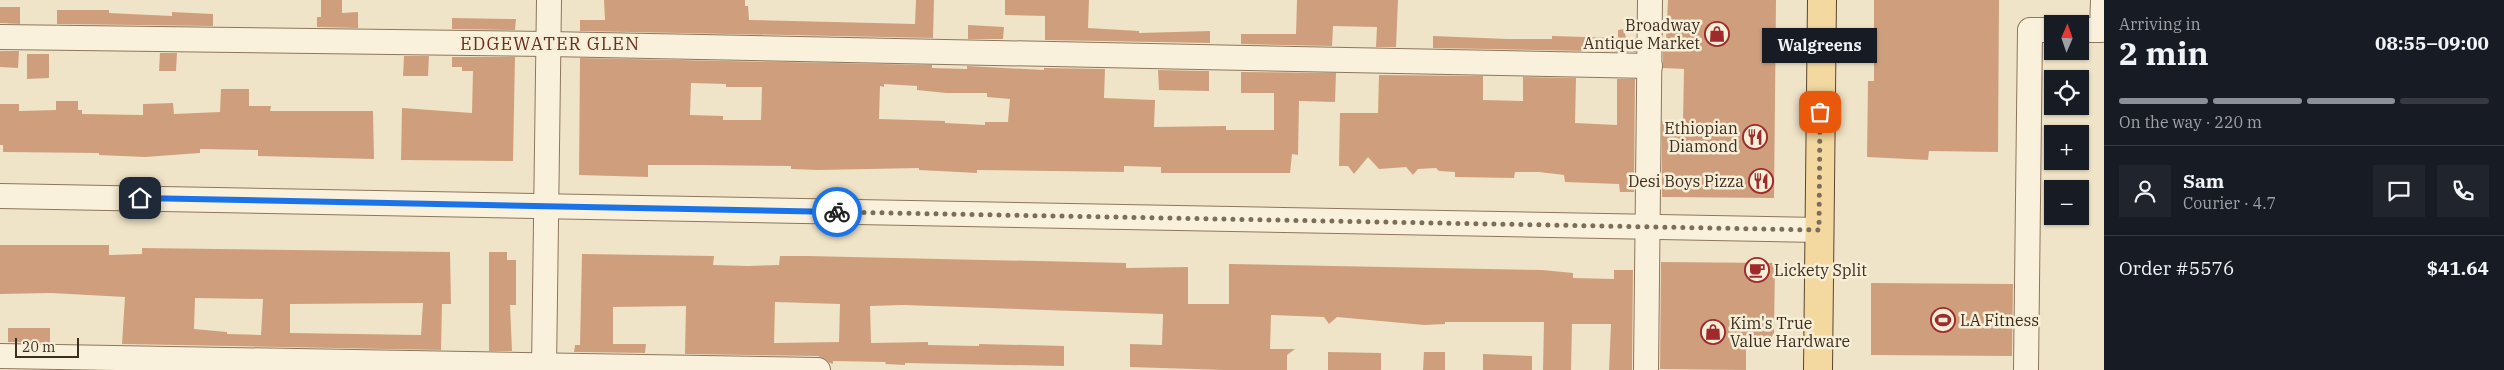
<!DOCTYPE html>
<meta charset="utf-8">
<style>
body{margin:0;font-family:"IBM Plex Serif",serif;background:#20242c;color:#f1f3f6;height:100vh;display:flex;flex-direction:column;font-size:19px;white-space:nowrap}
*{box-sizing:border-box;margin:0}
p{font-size:16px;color:#9ea1a6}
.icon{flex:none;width:28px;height:28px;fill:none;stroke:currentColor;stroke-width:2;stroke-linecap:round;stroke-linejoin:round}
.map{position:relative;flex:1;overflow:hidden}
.drawer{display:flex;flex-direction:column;background:#171b24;width:400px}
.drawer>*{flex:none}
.needle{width:32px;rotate:2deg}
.buttons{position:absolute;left:2044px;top:15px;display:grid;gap:10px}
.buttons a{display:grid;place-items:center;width:45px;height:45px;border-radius:0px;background:#171b24;box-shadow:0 1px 4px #0004;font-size:25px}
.scale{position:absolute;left:15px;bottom:12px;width:64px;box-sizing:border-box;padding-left:5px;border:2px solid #3d2e20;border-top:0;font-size:14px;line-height:18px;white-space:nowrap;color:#3d2e20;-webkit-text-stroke:4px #f7eed8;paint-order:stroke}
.pin{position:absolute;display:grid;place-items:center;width:42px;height:42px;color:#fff;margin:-21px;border-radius:10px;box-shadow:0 2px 8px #0006}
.courier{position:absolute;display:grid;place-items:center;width:50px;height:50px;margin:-25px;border:4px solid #1a73e8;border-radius:50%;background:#fff;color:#222;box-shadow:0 1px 6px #0007}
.bubble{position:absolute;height:35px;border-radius:0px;background:#171b24;box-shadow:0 1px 4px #0004;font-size:16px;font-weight:800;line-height:35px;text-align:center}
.headline em{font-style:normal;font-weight:800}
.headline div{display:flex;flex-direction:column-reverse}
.headline{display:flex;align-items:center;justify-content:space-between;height:85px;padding:0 15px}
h1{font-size:32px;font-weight:800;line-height:38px}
.bar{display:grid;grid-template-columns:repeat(4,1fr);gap:8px 5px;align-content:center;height:60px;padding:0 15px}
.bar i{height:6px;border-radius:4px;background:#363941}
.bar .on{background:#8c9099}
.bar p{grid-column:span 4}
.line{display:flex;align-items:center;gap:12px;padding:0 15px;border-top:1px solid #363941}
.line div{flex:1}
.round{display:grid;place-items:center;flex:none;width:52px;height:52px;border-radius:0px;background:#20242c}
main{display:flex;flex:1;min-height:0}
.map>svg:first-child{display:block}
.building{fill:#cf9f7d;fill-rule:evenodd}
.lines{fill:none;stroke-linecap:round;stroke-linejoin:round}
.minor-casing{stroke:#8d765c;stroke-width:26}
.major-casing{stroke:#5b4430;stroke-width:30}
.minor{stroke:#faf1dc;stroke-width:24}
.major{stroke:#f3d9a0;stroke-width:28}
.done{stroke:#7c6e5b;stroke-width:5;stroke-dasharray:0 9}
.route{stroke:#1a73e8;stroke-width:6}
.labels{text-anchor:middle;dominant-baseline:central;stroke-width:5;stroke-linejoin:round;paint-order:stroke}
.poi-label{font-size:16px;fill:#3d2e20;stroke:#f7eed8;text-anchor:end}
.neighbourhood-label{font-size:18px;letter-spacing:1px;fill:#6b2e1e;stroke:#f7eed8}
</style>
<main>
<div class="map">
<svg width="2104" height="370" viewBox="0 0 2104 370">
<rect width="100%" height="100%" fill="#f0e4c8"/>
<g class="building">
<polygon points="321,0 342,0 342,13 358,12 358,28 317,27 317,17 321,17"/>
<polygon points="604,0 745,0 745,6 748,6 749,20 915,24 916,0 934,0 933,38 580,31 580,20 605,20"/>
<polygon points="1005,0 1089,0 1088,28 1139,31 1139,33 1210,31 1210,43 1045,40 1045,16 1005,15"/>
<polygon points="1297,0 1398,0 1396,47 1376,47 1377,27 1333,26 1332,46 1241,44 1241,34 1296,34"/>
<polygon points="1668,0 1776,0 1774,198 1662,197 1662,121 1683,121 1684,69 1663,68 1663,39 1666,40"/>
<polygon points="1874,0 1999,0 1998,152 1929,151 1928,160 1867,157 1868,81 1874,81"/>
<polygon points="0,7 20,7 20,24 0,23"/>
<polygon points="57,10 109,10 109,13 172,16 172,12 213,14 213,26 57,24"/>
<polygon points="452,18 516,19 515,30 452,29"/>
<polygon points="968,25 1004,27 1003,39 968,39"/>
<polygon points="1624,29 1626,38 1636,38 1636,52 1433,48 1433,36 1508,39 1552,39 1552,36 1618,38 1618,30"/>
<polygon points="0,51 19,51 18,68 0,67"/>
<polygon points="160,53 177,53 176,71 159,71"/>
<polygon points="27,54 49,54 49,78 27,79"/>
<polygon points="404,56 429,56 428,76 403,76"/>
<polygon points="452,57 515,57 513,161 401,160 402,108 472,113 473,71 462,71 462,67 452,67"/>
<path d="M580 58 932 65V68L967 69V66L1044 70V68L1105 69 1104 98 1155 100 1154 127 1226 126V130H1274V93H1241V72L1336 73 1335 102 1299 101 1298 155 1292 154 1290 173H1161V167L1124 166V172L977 170V173L919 170V168L818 170 791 169V166L699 165H648V177L579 175ZM691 83 726 84V87H762L761 120H723V116L690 115ZM884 84 917 86V90L946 93H987V97L1010 99 1008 122H985V125L945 123V121L879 119 880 86 884 87Z"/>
<polygon points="1158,70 1209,71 1209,91 1159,90"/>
<polygon points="1379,75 1483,76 1483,100 1523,101 1523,77 1576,78 1575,123 1617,125 1617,79 1635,79 1634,192 1620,192 1619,184 1565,182 1564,175 1539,172 1515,172 1514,178 1455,177 1455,172 1439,171 1436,168 1418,169 1413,175 1406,167 1379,169 1368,157 1354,174 1348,166 1339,166 1340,113 1378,113"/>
<polygon points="221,89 249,89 249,106 271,106 270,111 373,111 374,159 258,156 258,150 200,149 200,153 145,157 99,155 99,153 3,152 3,145 0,145 0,104 19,104 19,111 56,110 56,101 78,101 78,110 82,110 82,114 143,115 143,104 173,103 174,114 220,112"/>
<path d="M0 245H109V255L142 254V248L450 252 451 304H442L441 350 122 344 125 297 51 293 0 294ZM195 298 263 299 261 335 227 334V332L194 329ZM423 303 421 335 290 333V304Z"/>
<polygon points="489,252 507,252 507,260 516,260 516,305 510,305 512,351 489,351"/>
<path d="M582 254 714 256 713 265 748 266 779 265 780 256H807L1126 263V268L1188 267V304H1229V264L1542 270 1573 273V278L1614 279V270H1633L1632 370H1609L1611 324H1572L1571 370H1543L1544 322H1445V324L1424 325 1337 317 1329 324 1324 317 1271 315 1270 349H1295L1287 355V370H1224L1130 367V344L1162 345 1163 314 904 305 870 306 871 343 928 342V345L979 346V344L1064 346V366L905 363V365L885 364 886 362 833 361V364L830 363 825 359 818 356 685 354 686 306 613 307V344H646L645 353 574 352 575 345H580ZM775 302 840 304 839 342 774 343Z"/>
<polygon points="1661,262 1775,263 1774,333 1770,339 1746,338 1746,370 1660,369"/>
<polygon points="1871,283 2013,284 2012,356 1871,355"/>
<polygon points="8,328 50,328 50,343 8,342"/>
<polygon points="1328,352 1381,353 1381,370 1328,370"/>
<polygon points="1424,352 1445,352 1445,370 1423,370"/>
<polygon points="1483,354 1532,356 1532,370 1483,370"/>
</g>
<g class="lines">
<defs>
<g id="minor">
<polyline points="2080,30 2102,30 2103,0"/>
<polyline points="0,37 548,44 1650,66"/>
<polyline points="0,196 1819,230"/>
<polyline points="0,356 818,370"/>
<polyline points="544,370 549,0"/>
<polyline points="1646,370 1650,0"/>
<polyline points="2026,370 2030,30 2052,30"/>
</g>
<polyline id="major" points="1818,370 1822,0"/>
</defs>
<use href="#minor" class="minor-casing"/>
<use href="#major" class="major-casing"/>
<use href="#minor" class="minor"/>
<use href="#major" class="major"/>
</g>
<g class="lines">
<polyline class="done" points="837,212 1819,230 1820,112"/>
<polyline class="route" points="140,198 837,212"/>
</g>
<defs>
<symbol id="shop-ring" viewBox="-11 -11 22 22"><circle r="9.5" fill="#f7eed8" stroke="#9e2a2b" stroke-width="1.5"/><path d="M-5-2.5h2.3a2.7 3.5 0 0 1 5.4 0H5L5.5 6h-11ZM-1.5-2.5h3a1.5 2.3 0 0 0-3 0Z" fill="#9e2a2b"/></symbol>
<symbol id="restaurant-ring" viewBox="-11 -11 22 22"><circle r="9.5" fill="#f7eed8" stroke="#9e2a2b" stroke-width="1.5"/><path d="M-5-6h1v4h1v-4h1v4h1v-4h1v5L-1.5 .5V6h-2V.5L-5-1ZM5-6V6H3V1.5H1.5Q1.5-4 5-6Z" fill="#9e2a2b"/></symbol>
<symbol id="cafe-ring" viewBox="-11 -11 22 22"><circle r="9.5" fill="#f7eed8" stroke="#9e2a2b" stroke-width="1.5"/><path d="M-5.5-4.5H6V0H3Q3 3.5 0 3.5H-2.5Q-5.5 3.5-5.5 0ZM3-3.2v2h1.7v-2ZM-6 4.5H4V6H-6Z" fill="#9e2a2b"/></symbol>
<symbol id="stadium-ring" viewBox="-11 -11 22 22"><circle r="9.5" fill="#f7eed8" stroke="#9e2a2b" stroke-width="1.5"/><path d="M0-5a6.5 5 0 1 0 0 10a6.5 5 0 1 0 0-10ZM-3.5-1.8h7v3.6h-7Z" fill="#9e2a2b"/></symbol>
</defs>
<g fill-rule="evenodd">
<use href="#shop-ring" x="1703" y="20" width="28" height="28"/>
<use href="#restaurant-ring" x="1741" y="123" width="28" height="28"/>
<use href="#restaurant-ring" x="1747" y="167" width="28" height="28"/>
<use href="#cafe-ring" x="1743" y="256" width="28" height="28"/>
<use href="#stadium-ring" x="1929" y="306" width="28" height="28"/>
<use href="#shop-ring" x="1699" y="318" width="28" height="28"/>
</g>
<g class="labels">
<g class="poi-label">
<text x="1700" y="25">Broadway<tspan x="1700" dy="18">Antique Market</tspan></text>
<text x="1738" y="128">Ethiopian<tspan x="1738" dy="18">Diamond</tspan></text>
<text x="1744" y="181">Desi Boys Pizza</text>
<text x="1774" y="270" text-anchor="start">Lickety Split</text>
<text x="1960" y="320" text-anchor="start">LA Fitness</text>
<text x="1730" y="323" text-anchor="start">Kim's True<tspan x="1730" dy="18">Value Hardware</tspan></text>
</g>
<g class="neighbourhood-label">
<text x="550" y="43">EDGEWATER GLEN</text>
</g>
</g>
</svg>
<div class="buttons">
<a><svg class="needle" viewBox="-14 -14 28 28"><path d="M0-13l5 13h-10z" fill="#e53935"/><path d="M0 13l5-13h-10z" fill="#9ea1a6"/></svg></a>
<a><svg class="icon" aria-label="locate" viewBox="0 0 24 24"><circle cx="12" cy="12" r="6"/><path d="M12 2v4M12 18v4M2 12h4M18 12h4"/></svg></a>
<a>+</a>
<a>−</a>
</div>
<div class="scale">20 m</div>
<div class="pin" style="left:1820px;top:112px;background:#ea580c"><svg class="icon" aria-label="bag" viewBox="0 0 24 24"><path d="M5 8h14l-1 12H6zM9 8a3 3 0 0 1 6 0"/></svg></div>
<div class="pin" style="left:140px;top:198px;background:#1f2937"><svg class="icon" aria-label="home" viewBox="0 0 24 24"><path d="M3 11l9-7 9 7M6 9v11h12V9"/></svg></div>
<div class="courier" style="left:837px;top:212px"><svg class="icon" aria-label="bike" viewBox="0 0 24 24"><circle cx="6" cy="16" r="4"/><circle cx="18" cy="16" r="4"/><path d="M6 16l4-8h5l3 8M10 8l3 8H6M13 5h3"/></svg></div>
<div class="bubble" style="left:1762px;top:28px;width:115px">Walgreens</div>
</div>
<section class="drawer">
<div class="headline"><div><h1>2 min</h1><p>Arriving in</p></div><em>08:55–09:00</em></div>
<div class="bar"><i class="on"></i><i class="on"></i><i class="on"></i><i></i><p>On the way · 220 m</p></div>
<div class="line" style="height:90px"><a class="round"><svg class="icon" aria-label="person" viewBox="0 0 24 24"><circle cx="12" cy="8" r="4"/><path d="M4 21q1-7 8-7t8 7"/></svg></a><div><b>Sam</b><p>Courier · 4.7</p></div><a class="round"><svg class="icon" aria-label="chat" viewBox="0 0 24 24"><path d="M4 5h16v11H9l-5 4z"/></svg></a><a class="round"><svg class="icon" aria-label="phone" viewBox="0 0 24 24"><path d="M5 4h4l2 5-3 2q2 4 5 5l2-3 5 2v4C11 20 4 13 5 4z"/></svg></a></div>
<div class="line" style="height:65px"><div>Order #5576</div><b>$41.64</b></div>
</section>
</main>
